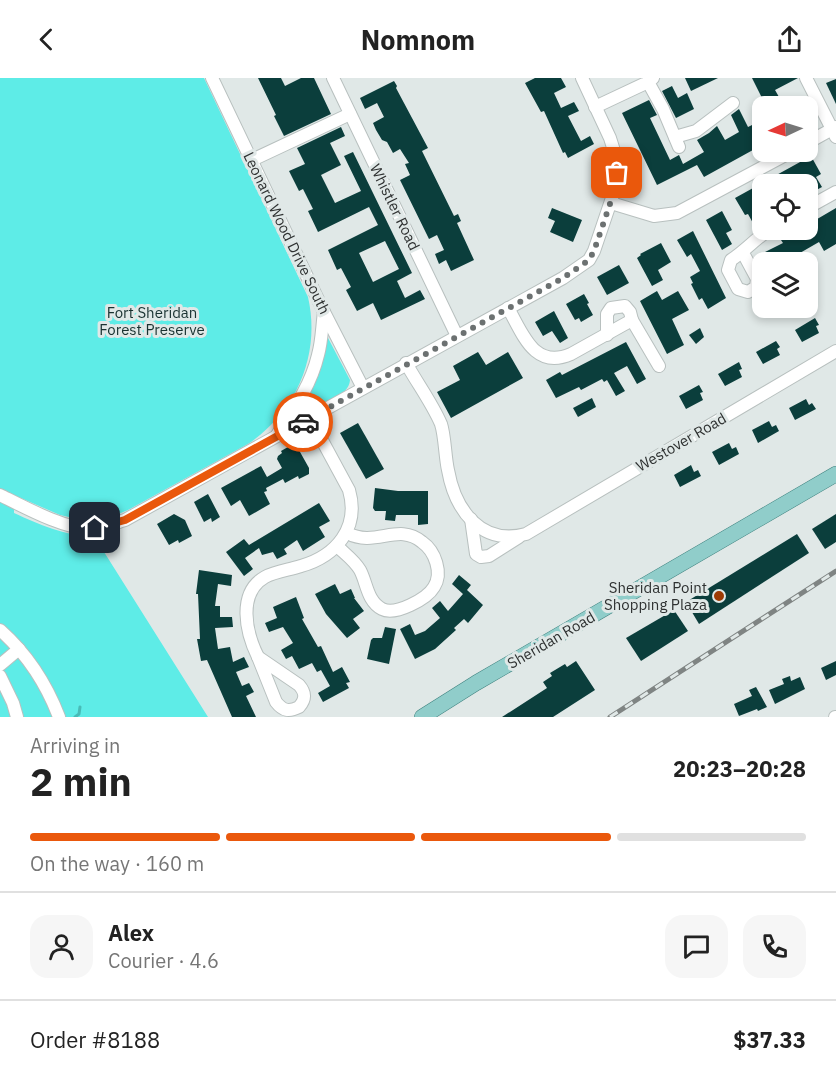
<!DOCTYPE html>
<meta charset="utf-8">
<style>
body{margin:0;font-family:"IBM Plex Sans",sans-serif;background:#f6f6f6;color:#222;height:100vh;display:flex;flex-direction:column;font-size:22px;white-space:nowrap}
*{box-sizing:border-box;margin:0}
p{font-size:20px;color:#767676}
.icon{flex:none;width:33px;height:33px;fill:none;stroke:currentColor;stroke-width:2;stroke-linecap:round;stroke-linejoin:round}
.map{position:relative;height:639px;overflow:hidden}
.drawer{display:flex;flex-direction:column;background:#fff;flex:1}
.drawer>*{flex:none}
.needle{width:39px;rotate:266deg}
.buttons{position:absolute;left:752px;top:18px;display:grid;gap:12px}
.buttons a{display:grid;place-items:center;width:66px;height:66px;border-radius:12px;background:#fff;box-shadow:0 3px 9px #0003;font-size:30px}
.pin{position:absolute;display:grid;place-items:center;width:51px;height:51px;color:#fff;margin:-26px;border-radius:12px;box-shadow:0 3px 9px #0006}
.courier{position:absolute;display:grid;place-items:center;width:60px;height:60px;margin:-30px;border:4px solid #ea580c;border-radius:50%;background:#fff;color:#222;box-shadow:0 2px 8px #0007}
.head em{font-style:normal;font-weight:700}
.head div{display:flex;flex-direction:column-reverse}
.head{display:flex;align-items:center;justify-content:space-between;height:102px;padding:0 30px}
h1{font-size:39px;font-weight:700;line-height:45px}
.bar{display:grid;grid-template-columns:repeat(4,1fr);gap:9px 6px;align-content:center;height:72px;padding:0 30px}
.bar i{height:8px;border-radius:4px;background:#e0e0e0}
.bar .selected{background:#ea580c}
.bar p{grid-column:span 4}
.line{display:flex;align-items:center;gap:15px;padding:0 30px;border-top:2px solid #e0e0e0}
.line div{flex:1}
.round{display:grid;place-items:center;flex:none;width:63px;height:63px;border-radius:18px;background:#f6f6f6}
header{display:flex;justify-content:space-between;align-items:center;height:78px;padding:0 30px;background:#fff;font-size:27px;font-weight:700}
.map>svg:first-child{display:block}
.green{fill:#5eece7}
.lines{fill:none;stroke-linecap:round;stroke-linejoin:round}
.stream{stroke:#48bbb7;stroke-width:3}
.building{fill:#0b3e3c;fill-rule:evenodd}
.minor-casing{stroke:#b8c0bf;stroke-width:14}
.major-casing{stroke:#3e807e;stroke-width:16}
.minor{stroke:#fff;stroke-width:12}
.major{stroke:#90cdca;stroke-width:15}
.rail-casing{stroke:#7f8483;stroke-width:5}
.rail{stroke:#e0e8e7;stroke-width:3;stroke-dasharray:9;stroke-linecap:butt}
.done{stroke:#6c7171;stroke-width:6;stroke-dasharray:0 10.8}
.route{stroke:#ea580c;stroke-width:8}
.poi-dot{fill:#9d3a03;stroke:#e0e8e7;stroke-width:2}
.labels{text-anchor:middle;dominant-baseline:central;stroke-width:6;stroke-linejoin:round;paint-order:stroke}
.street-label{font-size:15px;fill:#2e3131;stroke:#e0e8e7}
.park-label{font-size:15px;fill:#193231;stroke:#e0e8e7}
.poi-label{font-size:15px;fill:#2e3131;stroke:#e0e8e7;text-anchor:end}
</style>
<header><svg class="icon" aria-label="back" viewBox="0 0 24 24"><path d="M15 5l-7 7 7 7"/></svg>Nomnom<svg class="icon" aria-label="share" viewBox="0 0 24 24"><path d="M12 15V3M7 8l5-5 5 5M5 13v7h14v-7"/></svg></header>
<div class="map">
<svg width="836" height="639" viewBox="0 0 836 639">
<rect width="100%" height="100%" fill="#e0e8e7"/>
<g class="green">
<path d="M0 0H204L308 219C321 276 297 333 248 366L128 432 107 441 86 443 60 437 0 411Z"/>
<path d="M327 258 350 302C349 318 323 326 310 333H306L304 329 316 300Z"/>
<path d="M0 417 14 424V435C40 447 70 460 98 458L99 466 208 639H0Z"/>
</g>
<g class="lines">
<polyline class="stream" points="75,639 79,636 80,629"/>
</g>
<g class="building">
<polygon points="258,0 281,0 285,8 301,0 314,0 331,36 284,58 274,38 276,37"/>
<polygon points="535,0 561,0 566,9 554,15 561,30 574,24 579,33 568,38 581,63 590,58 594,66 568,80 565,74 563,75 544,33 541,34 525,5"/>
<polygon points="685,0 718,0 691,13"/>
<polygon points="752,0 798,0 775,12 779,19 765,26"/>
<polygon points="836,1 836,26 826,5"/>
<polygon points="394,3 397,8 396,10 428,70 422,73 454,138 458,136 461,143 457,145 474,182 451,193 446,182 439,186 435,176 444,172 437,157 429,161 400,102 410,97 405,86 409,85 400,71 393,75 387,64 382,62 376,52 373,45 384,39 377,25 365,31 360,20"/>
<polygon points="672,8 678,20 687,15 694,31 676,40 662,13"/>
<polygon points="649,22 657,37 650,40 670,82 679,77 683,86 704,74 697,62 709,55 717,48 725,62 739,54 731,37 739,31 748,49 754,46 762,60 762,67 704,99 697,87 657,107 622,35"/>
<path d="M341 49 345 58 330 65 341 87 321 97 335 125 361 113 344 78 353 74 412 195 397 203 405 220 420 212 425 221 381 242 373 225 357 233 346 212 351 209 341 190 337 192 328 172 378 147 369 129 318 154 308 133 313 131 303 111 299 113 289 93 305 86 297 70ZM385 163 399 191 373 204 359 175Z"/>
<polygon points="811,78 821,96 816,99 822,109 807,117 807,106 762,106 762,142 754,147 748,136 745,137 735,120"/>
<polygon points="552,130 582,142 573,164 550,154 555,143 548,140"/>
<polygon points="836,130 836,166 824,173 819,164 793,179 796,184 768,184 763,175 783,165 781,162 800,152 807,152 807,147"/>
<polygon points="722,133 732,152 726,155 732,166 722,172 706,142"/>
<polygon points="693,153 726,220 708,231 702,220 699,222 691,206 693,205 690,199 700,193 691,176 687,179 677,162"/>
<polygon points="661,165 671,184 658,192 663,202 652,208 637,180 641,177 640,176"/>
<polygon points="619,187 629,205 607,217 597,199"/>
<polygon points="657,213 662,222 678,213 689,232 672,241 684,267 667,276 640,223"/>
<polygon points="584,216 589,225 587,226 593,237 581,244 579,240 575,242 566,226"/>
<polygon points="554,233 568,260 560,265 552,253 543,258 535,244"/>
<polygon points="815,240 819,247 816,248 819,255 802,264 795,252"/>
<polygon points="700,250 704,259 696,266 689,257"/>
<polygon points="776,263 780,269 777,271 780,277 763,286 756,274"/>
<polygon points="626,264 646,301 637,306 627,288 614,295 625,313 616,318 607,302 604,304 602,301 581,312 579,309 556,320 546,302 560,294 562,297"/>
<polygon points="478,274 486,287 508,274 523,300 451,340 437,314 460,302 453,288"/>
<polygon points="739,284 742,291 739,292 742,299 725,308 718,296"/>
<polygon points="699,307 703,314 700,315 703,322 686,331 679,318"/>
<polygon points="592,320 596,329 578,339 573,330"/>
<polygon points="806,321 809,327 812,325 816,331 795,342 789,330"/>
<polygon points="769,343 772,349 776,347 779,353 758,365 752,352"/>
<polygon points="358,345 384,391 366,401 340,355"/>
<polygon points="295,365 309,390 309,396 299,401 298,398 285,405 283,401 266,410 267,413 264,414 270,426 249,438 240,422 231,428 221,410 261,388 267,399 282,390 277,381 278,378 282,375 281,373"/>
<polygon points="729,365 732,371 736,369 739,376 719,387 712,374"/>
<polygon points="691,387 694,394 698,392 701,398 680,409 674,397"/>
<polygon points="375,410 398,413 428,413 428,446 418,447 418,437 396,437 395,443 385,442 386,433 375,433 373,430"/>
<polygon points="208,416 220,439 212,444 211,440 204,444 194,424"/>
<polygon points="319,425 330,443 319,449 325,459 303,473 297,462 284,471 287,476 277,481 273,474 262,477 259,470 245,480 253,491 244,498 226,474 244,461 249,467"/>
<polygon points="174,436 185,442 192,458 179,465 178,462 169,467 157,446"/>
<polygon points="836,436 836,464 825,471 812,451"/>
<polygon points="797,456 809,475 699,546 686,524"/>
<polygon points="199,492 232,497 231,508 218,506 215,528 220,528 220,539 232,539 233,549 215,550 218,571 230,569 233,584 244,579 249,589 236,594 242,608 249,605 254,614 246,618 256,639 232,639 207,582 201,583 197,561 200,561 198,516 196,516"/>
<polygon points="459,497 471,507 467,512 483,527 468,545 464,541 454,550 456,552 435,571 415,581 400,551 410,546 415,557 425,553 440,540 432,530 440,523 448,533 463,516 452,506"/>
<polygon points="335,506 340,516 351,511 355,520 354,520 364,533 353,541 360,550 347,560 326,536 315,516"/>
<polygon points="296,519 304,540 302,541 318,569 321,568 333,594 342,589 350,604 346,605 349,610 323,624 318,615 330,608 321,592 317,594 312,585 299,591 292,578 286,581 281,572 293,565 283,549 269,554 265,545 277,540 273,529"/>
<polygon points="674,532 688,553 641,583 626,560"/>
<polygon points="385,549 396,551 389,586 367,581 371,562 373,560 382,560"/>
<polygon points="576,583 595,612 553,639 502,639 547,610 543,604 552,598 550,595 565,586 567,589"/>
<polygon points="836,583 836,597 826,602 821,590"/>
<polygon points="790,598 791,603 800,599 805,611 775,626 769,612 784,606 782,601"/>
<polygon points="756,609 767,629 758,633 757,631 739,638 734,626 752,618 749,612"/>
</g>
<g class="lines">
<defs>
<g id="minor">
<polyline points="212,0 324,234 363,310"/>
<polyline points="333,0 457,258"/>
<polyline points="806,0 836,59"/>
<polyline points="648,4 663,31 679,69"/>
<polyline points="595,29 646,5 653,0"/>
<polyline points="675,59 696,53 733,25"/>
<polyline points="807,65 836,49"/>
<polyline points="252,82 350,36"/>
<polyline points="611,125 654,138 677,135 791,74"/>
<polyline points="807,130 836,114"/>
<path d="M743 175 757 201 756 209 748 214 738 211 728 192 731 182C745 173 755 161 769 152"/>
<path d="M508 230C523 256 534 292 571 276L632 242 659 288"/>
<polyline points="607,257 607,236 611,230 625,228 630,234 632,242"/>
<path d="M406 285C417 305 432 325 441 346 445 358 445 379 448 392 455 432 481 468 526 456L836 273"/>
<path d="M277 357C294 331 311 307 318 277 322 263 322 248 324 234"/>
<path d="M0 417C24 429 66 452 93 451 103 450 115 445 125 442L563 200 589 182 594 173 615 111 617 95 616 79 610 60 582 0"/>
<polyline points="471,441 476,476 481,479 489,478 519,459"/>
<path d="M337 468C345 476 354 482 360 492 367 505 367 523 382 531 395 538 427 521 434 509 443 495 435 473 422 464 398 444 376 470 347 455"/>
<path d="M0 552C27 576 46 605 59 639"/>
<path d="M258 579C246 555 237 515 265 499 276 493 289 492 301 488 336 478 360 450 349 412L310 340"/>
<path d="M258 579 299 607C306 615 306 621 299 629 289 634 283 633 276 624Z"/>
<polyline points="0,587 19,571"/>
<polyline points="0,598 13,625 17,639"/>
<polyline points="835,639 836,639"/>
</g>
<polyline id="major" points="422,639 476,605 836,396"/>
</defs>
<use href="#minor" class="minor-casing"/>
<use href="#major" class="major-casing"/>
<use href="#minor" class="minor"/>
<use href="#major" class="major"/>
<defs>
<polyline id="rail" points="610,639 836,493"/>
</defs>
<use href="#rail" class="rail-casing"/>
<use href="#rail" class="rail"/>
</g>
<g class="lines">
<polyline class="done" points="303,344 563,200 589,182 594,173 615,111 617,95"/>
<polyline class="route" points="95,450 125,442 303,344"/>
</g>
<circle class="poi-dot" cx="719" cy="518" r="6"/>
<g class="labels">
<g class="street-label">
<text transform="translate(395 129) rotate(64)">Whistler Road</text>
<text transform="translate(287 155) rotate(64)">Leonard Wood Drive South</text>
<text transform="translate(681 364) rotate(-30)">Westover Road</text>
<text transform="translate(551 562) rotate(-30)">Sheridan Road</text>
</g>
<g class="park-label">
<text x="152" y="234">Fort Sheridan<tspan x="152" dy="17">Forest Preserve</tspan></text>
</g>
<g class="poi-label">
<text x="707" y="509">Sheridan Point<tspan x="707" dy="17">Shopping Plaza</tspan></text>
</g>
</g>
</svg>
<div class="buttons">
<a><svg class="needle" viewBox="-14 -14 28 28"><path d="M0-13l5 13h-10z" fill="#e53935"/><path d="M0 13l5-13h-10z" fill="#767676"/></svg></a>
<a><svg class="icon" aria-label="locate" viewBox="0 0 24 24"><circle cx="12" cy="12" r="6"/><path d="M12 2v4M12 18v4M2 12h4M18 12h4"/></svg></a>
<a><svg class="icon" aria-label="layers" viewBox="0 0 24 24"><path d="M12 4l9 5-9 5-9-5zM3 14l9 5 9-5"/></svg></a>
</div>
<div class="pin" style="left:617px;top:95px;background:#ea580c"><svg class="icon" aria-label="bag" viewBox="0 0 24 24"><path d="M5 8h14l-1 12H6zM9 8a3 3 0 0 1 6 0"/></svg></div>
<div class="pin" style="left:95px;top:450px;background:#1f2937"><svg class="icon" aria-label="home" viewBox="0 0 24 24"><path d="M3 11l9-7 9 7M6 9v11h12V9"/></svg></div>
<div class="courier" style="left:303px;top:344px"><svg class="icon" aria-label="car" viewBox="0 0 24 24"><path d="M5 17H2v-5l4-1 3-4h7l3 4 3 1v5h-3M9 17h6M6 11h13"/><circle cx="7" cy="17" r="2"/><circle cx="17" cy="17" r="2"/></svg></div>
</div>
<section class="drawer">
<div class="head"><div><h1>2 min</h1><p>Arriving in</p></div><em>20:23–20:28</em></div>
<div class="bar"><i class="selected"></i><i class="selected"></i><i class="selected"></i><i></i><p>On the way · 160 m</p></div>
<div class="line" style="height:108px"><a class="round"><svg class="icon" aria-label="person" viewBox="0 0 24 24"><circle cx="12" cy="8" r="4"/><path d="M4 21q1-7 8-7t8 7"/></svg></a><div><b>Alex</b><p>Courier · 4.6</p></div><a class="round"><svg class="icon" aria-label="chat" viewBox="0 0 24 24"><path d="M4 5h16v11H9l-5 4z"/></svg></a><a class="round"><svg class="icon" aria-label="phone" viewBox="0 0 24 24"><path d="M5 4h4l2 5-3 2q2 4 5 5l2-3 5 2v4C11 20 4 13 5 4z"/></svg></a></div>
<div class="line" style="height:78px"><div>Order #8188</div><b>$37.33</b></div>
</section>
